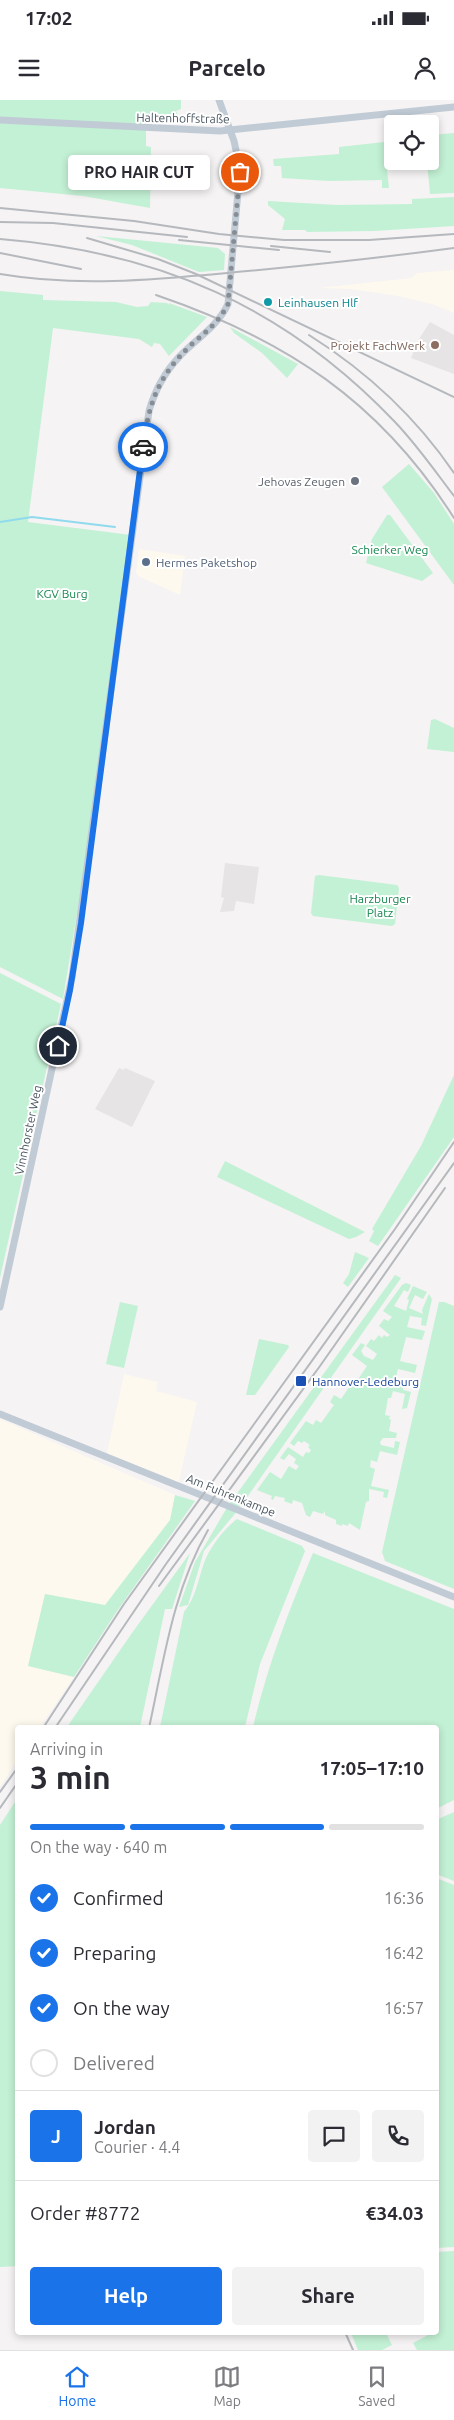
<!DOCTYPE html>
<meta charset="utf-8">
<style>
body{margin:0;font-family:Ubuntu,sans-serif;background:#f2f2f3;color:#2b2b33;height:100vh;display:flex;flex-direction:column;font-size:19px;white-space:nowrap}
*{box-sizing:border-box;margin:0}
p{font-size:16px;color:#7c7c81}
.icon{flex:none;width:28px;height:28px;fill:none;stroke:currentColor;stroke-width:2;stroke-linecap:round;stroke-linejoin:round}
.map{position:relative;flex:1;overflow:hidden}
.details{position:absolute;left:15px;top:1625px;width:424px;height:610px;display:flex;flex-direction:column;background:#fff;border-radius:5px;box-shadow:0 2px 8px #0003}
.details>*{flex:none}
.tools{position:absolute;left:384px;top:15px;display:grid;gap:10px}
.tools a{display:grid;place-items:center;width:55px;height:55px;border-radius:5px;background:#fff;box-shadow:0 2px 8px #0003;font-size:25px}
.pin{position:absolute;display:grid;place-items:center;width:42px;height:42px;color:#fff;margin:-21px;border:2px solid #fff;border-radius:50%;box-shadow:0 1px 5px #0007}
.courier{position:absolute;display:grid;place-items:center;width:50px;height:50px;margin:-25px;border:4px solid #1a73e8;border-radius:50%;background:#fff;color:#222;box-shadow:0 1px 6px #0007}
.bubble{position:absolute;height:35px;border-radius:5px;background:#fff;box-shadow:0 2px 8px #0003;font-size:16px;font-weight:600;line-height:35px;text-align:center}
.headline em{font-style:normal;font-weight:600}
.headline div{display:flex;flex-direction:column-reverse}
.headline{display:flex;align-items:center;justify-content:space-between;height:85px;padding:0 15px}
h1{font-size:32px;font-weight:600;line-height:38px}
.bar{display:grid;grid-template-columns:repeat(4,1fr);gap:8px 5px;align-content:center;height:60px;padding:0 15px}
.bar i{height:6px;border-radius:4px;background:#e1e1e2}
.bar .active{background:#1a73e8}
.bar p{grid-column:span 4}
.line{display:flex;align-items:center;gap:12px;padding:0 15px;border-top:1px solid #e1e1e2}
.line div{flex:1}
.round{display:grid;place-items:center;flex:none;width:52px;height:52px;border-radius:5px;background:#f2f2f3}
ol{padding:0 15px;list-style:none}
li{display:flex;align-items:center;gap:15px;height:55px}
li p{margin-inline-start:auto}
li .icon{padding:5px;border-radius:50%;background:#1a73e8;color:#fff;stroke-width:4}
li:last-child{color:#7c7c81}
li i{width:28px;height:28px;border:2px solid #e1e1e2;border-radius:50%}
.action{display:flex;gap:10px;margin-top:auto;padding:10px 15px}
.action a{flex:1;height:58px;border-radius:5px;background:#1a73e8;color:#fff;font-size:20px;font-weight:600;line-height:58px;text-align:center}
.action a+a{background:#f2f2f3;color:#2b2b33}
.status{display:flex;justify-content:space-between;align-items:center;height:35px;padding:0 25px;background:#fff;direction:ltr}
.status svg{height:14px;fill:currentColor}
header{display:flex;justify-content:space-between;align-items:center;height:65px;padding:0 15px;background:#fff;font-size:22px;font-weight:600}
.menu{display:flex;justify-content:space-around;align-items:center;height:70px;border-top:1px solid #e1e1e2;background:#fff;font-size:14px;color:#7c7c81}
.menu a{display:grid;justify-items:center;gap:2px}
.menu .active{color:#1a73e8}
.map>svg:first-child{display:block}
.commercial{fill:#fdf9ef}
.education{fill:#e6e4e5}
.green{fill:#c3f1d5}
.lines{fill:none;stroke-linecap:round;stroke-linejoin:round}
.stream{stroke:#90daee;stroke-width:2}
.secondary{stroke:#c1cbd6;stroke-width:7}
.rail{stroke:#b5b8bd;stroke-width:2}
.done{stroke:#868d94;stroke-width:5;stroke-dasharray:0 9}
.route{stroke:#1a73e8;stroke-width:6}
.culture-dot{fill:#0f9aa8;stroke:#fff;stroke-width:2}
.education-dot{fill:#8d6e63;stroke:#fff;stroke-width:2}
.worship-dot{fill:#6b7280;stroke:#fff;stroke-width:2}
.service-dot{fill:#5c6f8a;stroke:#fff;stroke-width:2}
.transit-dot{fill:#1a4fb4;stroke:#fff;stroke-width:2}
.labels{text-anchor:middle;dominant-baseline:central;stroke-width:4;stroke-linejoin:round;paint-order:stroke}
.street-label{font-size:12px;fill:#4a5661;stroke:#fff}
.culture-label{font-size:12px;fill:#0d838f;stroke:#fff;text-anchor:start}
.education-label{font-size:12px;fill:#785e54;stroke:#fff;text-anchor:end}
.worship-label{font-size:12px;fill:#5b616d;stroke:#fff;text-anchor:end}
.park-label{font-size:12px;fill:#17864f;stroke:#fff}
.service-label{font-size:12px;fill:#4e5e75;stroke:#fff;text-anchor:start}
.transit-label{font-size:12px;fill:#164399;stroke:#fff;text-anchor:start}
</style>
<div class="status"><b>17:02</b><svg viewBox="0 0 49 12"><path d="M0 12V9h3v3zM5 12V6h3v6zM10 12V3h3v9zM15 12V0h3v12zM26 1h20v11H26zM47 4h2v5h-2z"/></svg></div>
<header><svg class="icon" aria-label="menu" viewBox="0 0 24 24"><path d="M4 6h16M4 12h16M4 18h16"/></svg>Parcelo<svg class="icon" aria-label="person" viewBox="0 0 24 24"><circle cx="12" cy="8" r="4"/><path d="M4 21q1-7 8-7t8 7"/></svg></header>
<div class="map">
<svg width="454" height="2250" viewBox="0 0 454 2250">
<rect width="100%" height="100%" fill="#f5f3f3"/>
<g class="commercial">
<polygon points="454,170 454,213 432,204 398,196 350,189 319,188 411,178 417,173"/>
<polygon points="139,449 185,456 180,495 138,476 136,472"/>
<polygon points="124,1274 158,1282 156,1291 197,1302 178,1386 106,1357"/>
<polygon points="0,1319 175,1395 170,1420 105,1506 45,1494 28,1566 74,1577 40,1627 18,1628 17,1661 0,1687"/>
</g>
<g class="education">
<polygon points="430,222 454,235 454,274 411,258 419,239"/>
<polygon points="225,763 259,767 254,804 236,801 234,811 220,812 224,798 221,797"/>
<polygon points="119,968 124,970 125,968 155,981 132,1027 95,1009"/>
</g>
<g class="green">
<polygon points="0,0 181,0 181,9 176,11 179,18 146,16 146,46 151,47 150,108 83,96 0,88"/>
<polygon points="430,29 432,35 454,33 454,93 430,94 427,61 430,61"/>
<polygon points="384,42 389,88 382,88 382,80 329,81 282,78 281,66 274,66 273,59 339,54 339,47"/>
<polygon points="454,97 454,126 374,131 307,132 305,130 282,130 285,119 268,105 268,101 337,105 412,104 412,99"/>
<polygon points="96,136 218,148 225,154 224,170 199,172 132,145"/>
<polygon points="0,191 43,195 43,200 116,202 137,207 148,206 151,202 167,203 169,205 169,203 207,217 169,256 160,244 154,243 152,247 139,239 53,228 28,422 131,435 101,667 63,899 0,867"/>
<polygon points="230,227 298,264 287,278 262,253 234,233"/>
<polygon points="409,364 434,393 454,424 454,485 382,387"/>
<polygon points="387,415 390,415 433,473 422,481 366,463 372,439"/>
<polygon points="435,619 454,628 454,652 427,649 431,620"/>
<polygon points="319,775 397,785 399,788 395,824 392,826 313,816 311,813 315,776"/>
<polygon points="0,873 61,904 0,1178"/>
<polygon points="454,975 454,1037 378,1146 369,1141 374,1131 372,1129 421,1046"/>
<polygon points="225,1061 365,1132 356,1137 349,1139 217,1077"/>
<polygon points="355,1152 369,1158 348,1187 343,1183 349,1174"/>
<polygon points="395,1175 401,1178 238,1410 204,1451 188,1505 179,1507 195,1462 228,1406"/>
<polygon points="406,1183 411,1185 408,1192 404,1190 394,1206 406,1211 409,1200 407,1199 413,1186 427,1192 423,1199 415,1195 409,1208 423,1214 422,1210 429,1194 432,1199 426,1226 421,1225 422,1218 410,1216 407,1227 425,1231 422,1240 406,1237 400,1261 417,1265 415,1273 398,1269 395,1281 404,1285 403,1290 411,1292 407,1308 402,1309 405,1294 393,1291 391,1298 388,1298 385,1315 390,1316 389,1319 391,1320 389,1331 397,1333 396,1338 383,1338 380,1342 381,1345 394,1348 395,1341 400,1342 397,1355 380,1351 377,1362 371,1360 370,1367 375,1369 371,1386 389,1390 387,1398 383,1397 384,1392 369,1389 369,1401 366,1402 360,1430 349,1423 348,1426 342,1424 342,1426 336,1424 336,1420 325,1415 325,1411 323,1414 313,1411 310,1417 306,1415 302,1403 293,1400 292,1404 284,1401 285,1398 275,1396 273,1400 271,1399 272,1396 257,1390 270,1372 281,1379 289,1366 296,1370 299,1366 294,1363 296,1359 289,1354 284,1360 280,1358 288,1347 303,1357 306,1352 309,1353 311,1350 308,1347 310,1345 304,1341 302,1343 298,1341 294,1346 290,1343 306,1321 313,1325 316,1320 321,1323 334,1305 330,1302 334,1295 341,1299 352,1283 355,1284 367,1266 352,1255 361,1243 365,1245 361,1251 364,1256 373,1260 377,1254 366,1246 371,1239 374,1241 379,1235 382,1238 384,1235 387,1237 390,1235 379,1226 384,1219 388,1221 392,1217 383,1211 402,1185"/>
<polygon points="120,1202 138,1206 124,1268 106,1264"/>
<polygon points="439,1202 444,1202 454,1206 454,1489 385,1461 382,1452"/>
<polygon points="259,1239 288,1245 289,1247 255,1295 246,1295"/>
<polygon points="175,1395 195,1401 117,1511 74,1577 28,1566 45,1494 105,1505 170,1420"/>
<path d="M237 1419 302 1446 305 1451 260 1564 245 1627H160L184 1512C196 1497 198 1480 204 1463 210 1447 224 1429 237 1419Z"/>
<polygon points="190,1453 172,1509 165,1509 140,1627 67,1627 132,1533"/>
<path d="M313 1453 454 1509V1700L436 1709V1628L253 1627C267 1567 289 1510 313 1453Z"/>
<polygon points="17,1699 18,2166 0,2167 0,1725"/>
<polygon points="454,1712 454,1781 436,1774 436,1720"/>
<polygon points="436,1778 454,1785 454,2147 436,2148"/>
<polygon points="454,2151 454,2250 417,2250 413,2243 430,2234 430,2233 436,2232 436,2152"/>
<polygon points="351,2233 386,2233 392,2245 382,2250 358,2250"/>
</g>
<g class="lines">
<polyline class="stream" points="0,422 32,417 115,427"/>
<g class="secondary">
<polyline points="0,20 220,31 454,7"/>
<path d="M0 1207 72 877 149 311C155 290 164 273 179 257 195 240 218 226 228 204L240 69 234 41 219 0"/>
<polyline points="0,1314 454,1497"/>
</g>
<g class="rail">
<polyline points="0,108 134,121 219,134 284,140 369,140 454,134"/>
<polyline points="0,122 53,123 187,137"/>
<polyline points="87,138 158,159 196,174 454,297"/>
<path d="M0 139C158 152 285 206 395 322 417 345 435 371 454 396"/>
<polyline points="179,140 279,150"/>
<polyline points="271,146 330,152"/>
<polyline points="0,153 81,169"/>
<path d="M0 174C76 187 152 180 227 173 303 166 379 158 454 148"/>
<path d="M156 195C285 239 380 301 454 418"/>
<path d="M309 235C366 271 416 317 454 373"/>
<polyline points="159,1486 320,1266 445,1088"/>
<polyline points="43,1628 124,1504 395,1129 454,1042"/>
<polyline points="55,1628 166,1464 454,1063"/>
<path d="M149 1628C164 1559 173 1491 208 1430"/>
<polyline points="0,1692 18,1667"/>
<polyline points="0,1708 18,1682"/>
<polyline points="345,2232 353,2250"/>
</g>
</g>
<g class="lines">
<path class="done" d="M143 347C149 302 158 276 192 244 206 232 220 221 228 204L240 72"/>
<polyline class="route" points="58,946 70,890 81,823 143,347"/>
</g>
<circle class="culture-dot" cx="268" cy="202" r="5"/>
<circle class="education-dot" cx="435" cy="245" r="5"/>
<circle class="worship-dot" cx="355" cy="381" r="5"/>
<circle class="service-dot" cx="146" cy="462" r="5"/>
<rect class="transit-dot" x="295" y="1275" width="12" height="12" rx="2.5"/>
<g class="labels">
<g class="street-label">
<text transform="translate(183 18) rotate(1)">Haltenhoffstraße</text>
<text transform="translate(28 1030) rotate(-78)">Vinnhorster Weg</text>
<text transform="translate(231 1395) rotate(22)">Am Fuhrenkampe</text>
</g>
<g class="culture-label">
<text x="278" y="202">Leinhausen Hlf</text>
</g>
<g class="education-label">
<text x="425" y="245">Projekt FachWerk</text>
</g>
<g class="worship-label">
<text x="345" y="381">Jehovas Zeugen</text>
</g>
<g class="park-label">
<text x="390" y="449">Schierker Weg</text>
<text x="62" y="493">KGV Burg</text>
<text x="380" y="798">Harzburger<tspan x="380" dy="14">Platz</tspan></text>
</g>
<g class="service-label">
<text x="156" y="462">Hermes Paketshop</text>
</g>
<g class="transit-label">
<text x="312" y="1281">Hannover-Ledeburg</text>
</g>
</g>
</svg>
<div class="tools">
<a><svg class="icon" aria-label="locate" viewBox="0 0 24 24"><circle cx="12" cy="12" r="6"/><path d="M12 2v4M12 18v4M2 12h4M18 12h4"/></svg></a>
</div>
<div class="pin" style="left:240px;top:72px;background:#ea580c"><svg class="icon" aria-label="bag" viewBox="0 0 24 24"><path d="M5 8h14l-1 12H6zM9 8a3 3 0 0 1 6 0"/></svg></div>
<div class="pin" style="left:58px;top:946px;background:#1f2937"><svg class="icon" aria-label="home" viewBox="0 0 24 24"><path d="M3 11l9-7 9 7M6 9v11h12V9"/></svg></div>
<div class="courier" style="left:143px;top:347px"><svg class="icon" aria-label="car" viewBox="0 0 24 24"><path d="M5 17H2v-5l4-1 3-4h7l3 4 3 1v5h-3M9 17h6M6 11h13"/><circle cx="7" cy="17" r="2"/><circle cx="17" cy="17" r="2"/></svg></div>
<div class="bubble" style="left:68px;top:55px;width:142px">PRO HAIR CUT</div>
<section class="details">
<div class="headline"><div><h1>3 min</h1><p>Arriving in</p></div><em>17:05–17:10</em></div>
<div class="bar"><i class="active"></i><i class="active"></i><i class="active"></i><i></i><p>On the way · 640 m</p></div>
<ol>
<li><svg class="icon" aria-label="check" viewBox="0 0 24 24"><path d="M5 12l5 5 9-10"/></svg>Confirmed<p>16:36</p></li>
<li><svg class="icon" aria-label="check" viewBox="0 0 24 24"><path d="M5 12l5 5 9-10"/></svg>Preparing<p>16:42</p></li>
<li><svg class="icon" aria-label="check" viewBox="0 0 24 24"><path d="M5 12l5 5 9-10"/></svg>On the way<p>16:57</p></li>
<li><i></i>Delivered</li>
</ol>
<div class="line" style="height:90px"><b class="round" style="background:#1a73e8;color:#fff">J</b><div><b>Jordan</b><p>Courier · 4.4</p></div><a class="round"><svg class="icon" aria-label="chat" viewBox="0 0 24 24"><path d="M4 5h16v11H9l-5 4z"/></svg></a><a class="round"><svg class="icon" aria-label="phone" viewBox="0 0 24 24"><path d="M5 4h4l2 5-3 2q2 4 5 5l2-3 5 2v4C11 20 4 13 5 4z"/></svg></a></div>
<div class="line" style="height:65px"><div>Order #8772</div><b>€34.03</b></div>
<div class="action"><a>Help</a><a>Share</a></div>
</section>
</div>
<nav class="menu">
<a class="active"><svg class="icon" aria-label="home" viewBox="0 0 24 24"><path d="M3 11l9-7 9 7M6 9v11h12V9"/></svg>Home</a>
<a><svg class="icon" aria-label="map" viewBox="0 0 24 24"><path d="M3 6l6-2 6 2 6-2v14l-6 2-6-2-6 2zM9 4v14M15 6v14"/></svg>Map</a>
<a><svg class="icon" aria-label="saved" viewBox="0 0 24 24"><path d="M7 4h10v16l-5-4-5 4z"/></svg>Saved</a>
</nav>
